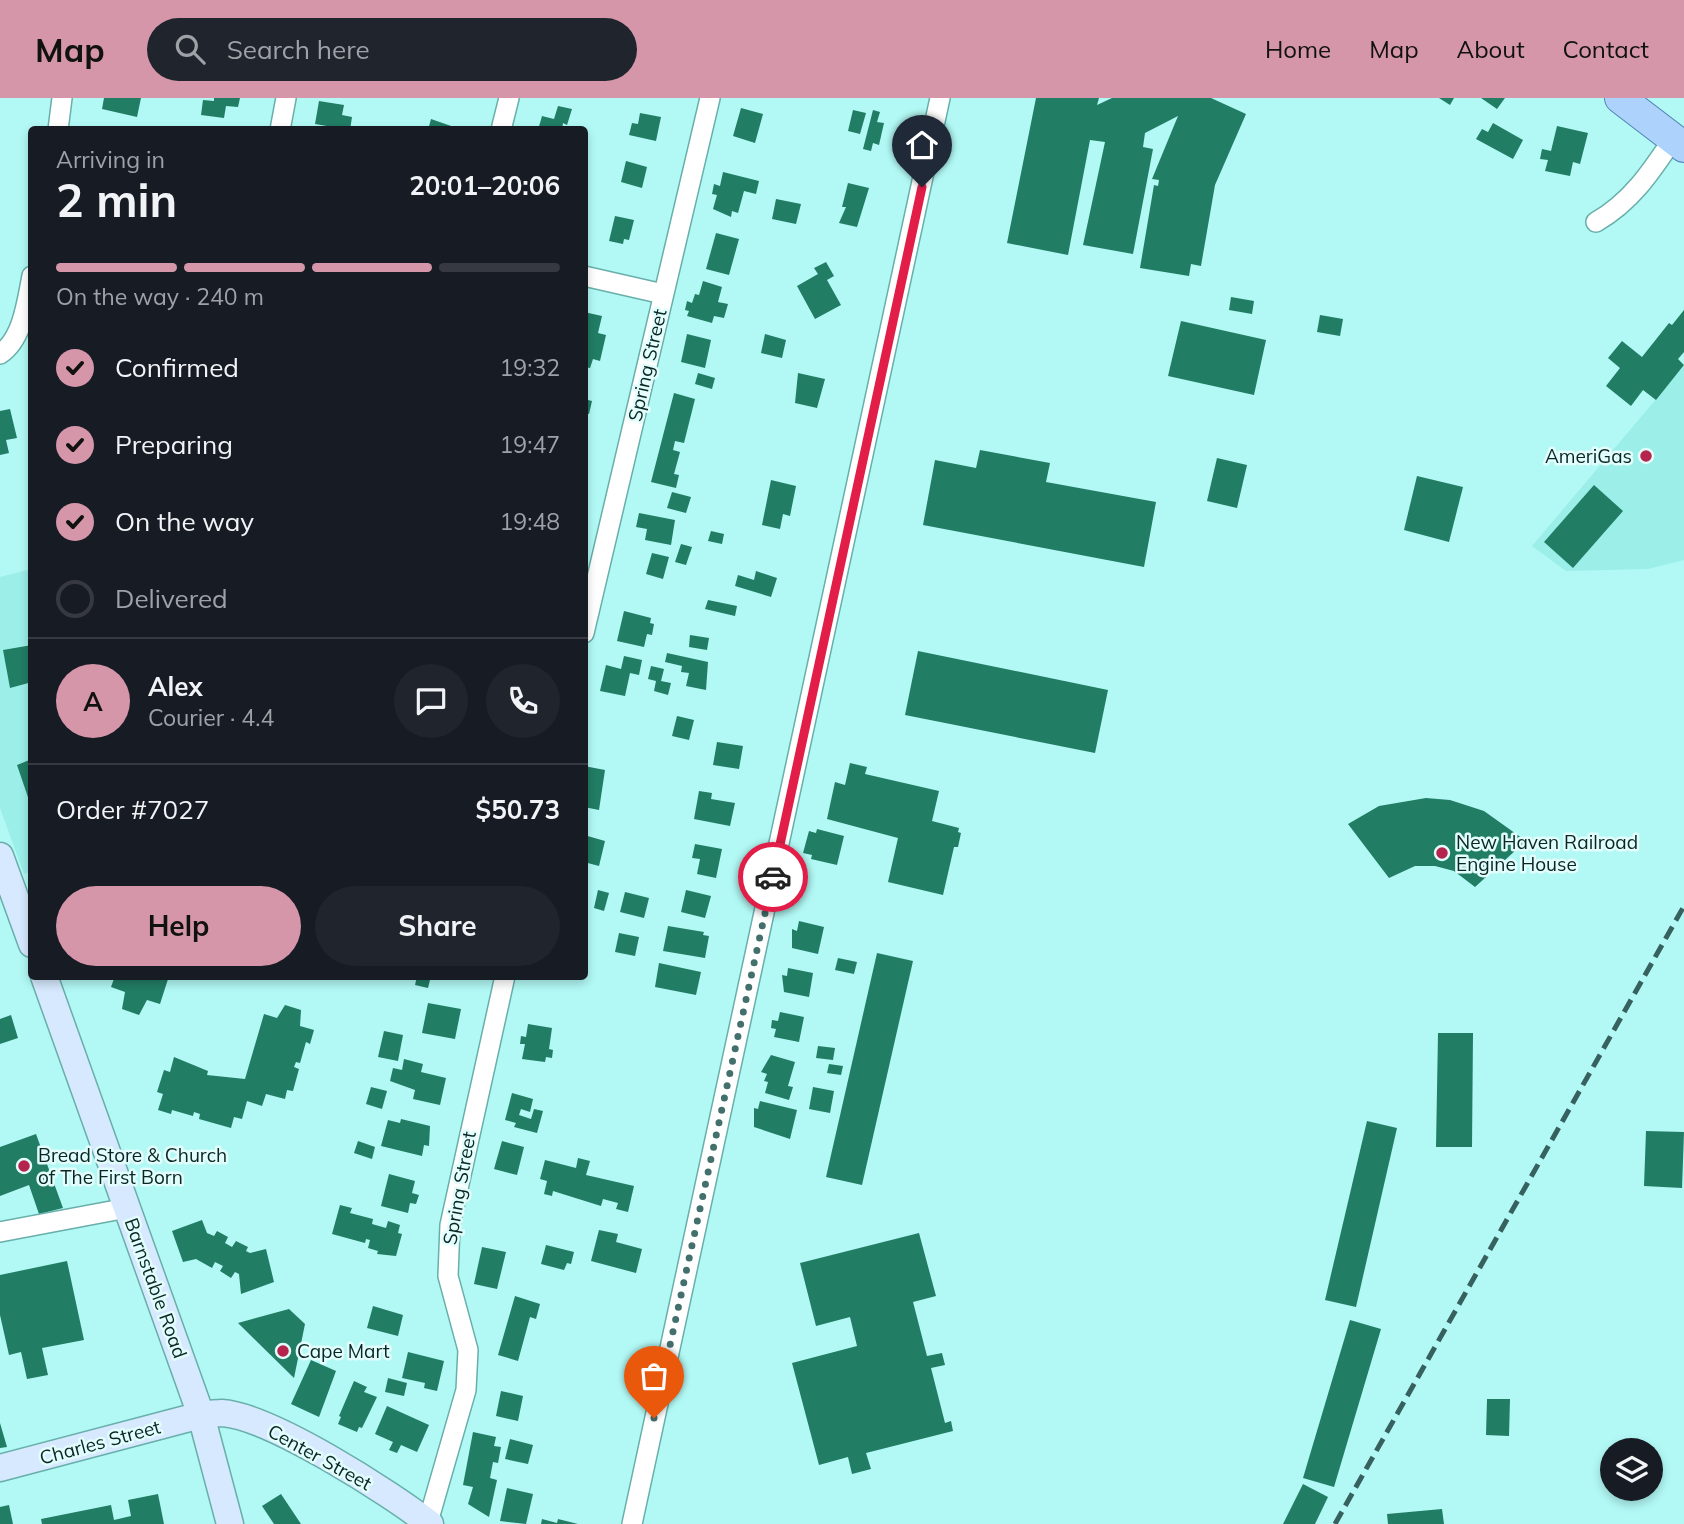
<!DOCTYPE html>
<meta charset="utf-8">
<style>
body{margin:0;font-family:Mulish,sans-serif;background:#20242c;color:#f1f3f6;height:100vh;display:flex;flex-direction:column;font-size:26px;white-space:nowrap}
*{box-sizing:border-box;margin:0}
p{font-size:23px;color:#9ea1a6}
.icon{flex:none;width:38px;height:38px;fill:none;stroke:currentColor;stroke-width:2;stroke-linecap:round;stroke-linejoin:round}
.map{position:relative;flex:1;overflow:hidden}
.side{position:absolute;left:28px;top:28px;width:560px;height:854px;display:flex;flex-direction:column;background:#171b24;border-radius:7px;box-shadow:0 4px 10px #0003}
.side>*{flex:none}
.buttons{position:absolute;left:1600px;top:1340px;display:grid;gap:14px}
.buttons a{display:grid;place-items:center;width:63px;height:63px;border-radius:50%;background:#171b24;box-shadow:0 4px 10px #0003;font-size:35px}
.pin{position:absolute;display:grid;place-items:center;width:60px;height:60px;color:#fff;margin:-72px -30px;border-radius:50% 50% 50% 0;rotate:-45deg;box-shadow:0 0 7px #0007}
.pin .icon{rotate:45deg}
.courier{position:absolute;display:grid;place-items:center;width:70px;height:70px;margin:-35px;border:5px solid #e11d48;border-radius:50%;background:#fff;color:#222;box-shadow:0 2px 9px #0007}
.headline em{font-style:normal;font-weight:700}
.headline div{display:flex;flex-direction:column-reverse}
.headline{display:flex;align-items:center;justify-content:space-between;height:119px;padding:0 28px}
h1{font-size:46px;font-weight:700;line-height:52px}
.bar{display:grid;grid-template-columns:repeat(4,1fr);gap:10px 7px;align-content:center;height:84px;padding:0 28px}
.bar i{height:9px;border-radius:5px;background:#363941}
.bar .on{background:#d696aa}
.bar p{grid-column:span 4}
.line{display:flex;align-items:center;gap:18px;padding:0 28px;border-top:2px solid #363941}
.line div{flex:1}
.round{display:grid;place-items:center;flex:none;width:74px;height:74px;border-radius:37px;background:#20242c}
ol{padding:0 28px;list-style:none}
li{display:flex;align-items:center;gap:21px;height:77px}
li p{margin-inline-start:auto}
li .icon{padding:7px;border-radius:50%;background:#d696aa;color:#111;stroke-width:4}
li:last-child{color:#9ea1a6}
li i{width:38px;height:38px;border:4px solid #363941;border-radius:50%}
.button{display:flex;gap:14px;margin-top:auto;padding:14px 28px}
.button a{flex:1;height:80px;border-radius:42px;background:#d696aa;color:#111;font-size:28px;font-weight:700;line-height:80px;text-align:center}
.button a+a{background:#20242c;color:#f1f3f6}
header{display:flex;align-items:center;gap:42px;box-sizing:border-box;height:98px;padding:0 35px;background:#d696aa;color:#111}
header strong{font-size:33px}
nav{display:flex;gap:38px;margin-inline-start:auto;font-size:24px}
.search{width:490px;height:63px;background:#20242c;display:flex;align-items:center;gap:18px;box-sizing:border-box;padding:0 24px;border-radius:38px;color:#9ea1a6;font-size:26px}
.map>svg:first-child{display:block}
.built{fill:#9ceee9}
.building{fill:#217d64}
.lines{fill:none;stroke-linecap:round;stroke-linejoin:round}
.street-casing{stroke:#68afaa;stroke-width:22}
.secondary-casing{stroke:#68afaa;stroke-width:29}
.primary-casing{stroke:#4f84af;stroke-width:32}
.street{stroke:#fff;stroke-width:19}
.secondary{stroke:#d6e9fe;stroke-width:26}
.primary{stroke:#add3fc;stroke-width:30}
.rail{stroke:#36615e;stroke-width:5;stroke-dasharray:14 7;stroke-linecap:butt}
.done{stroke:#43706d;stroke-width:7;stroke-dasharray:0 12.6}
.route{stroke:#e11d48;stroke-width:9}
.poi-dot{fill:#b5244c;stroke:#e2fdfb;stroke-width:2.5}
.labels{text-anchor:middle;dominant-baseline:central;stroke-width:5;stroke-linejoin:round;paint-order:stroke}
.street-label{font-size:19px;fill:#072624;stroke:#e2fdfb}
.poi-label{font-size:19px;fill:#072624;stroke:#e2fdfb;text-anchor:start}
</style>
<header>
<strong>Map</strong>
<div class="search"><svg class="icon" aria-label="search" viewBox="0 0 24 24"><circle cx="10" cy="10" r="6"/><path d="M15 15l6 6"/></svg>Search here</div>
<nav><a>Home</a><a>Map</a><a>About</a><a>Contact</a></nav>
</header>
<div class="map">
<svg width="1684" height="1426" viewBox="0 0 1684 1426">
<rect width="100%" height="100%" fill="#b2f9f5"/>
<g class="built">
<polygon points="1684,268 1684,462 1648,471 1566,473 1532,448"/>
<polygon points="31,471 31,774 24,776 0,710 0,479"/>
</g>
<g class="building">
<polygon points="104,0 141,0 137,19 102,11"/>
<polygon points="214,0 240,0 238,9 226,8 224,20 201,17 203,2 214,3"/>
<polygon points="1036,0 1099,0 1097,7 1112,0 1211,0 1246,16 1215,87 1201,168 1191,166 1189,178 1140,170 1154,87 1158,88 1159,82 1152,81 1178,18 1145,35 1143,49 1153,51 1133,156 1083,147 1105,44 1090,42 1068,157 1007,145"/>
<polygon points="1439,0 1454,0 1450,7"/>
<polygon points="1481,0 1505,0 1497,11"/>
<polygon points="319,3 344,7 342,17 352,19 350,32 315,26"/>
<polygon points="558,8 572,11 567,27 563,25 562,32 538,32 542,18 554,21"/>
<polygon points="741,10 763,16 755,45 733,38"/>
<polygon points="853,12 866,15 860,36 848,33"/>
<polygon points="873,12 880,14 877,24 884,25 879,47 873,45 871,53 863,51"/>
<polygon points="640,15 661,19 656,43 629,37 632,25 638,26"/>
<polygon points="431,21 454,29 454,32 428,32"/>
<polygon points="1493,25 1523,42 1513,61 1476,41 1482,31 1488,34"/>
<polygon points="1557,28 1588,35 1580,66 1573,64 1570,78 1545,73 1548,62 1540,61 1542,51 1551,53"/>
<polygon points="626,63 647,69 642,90 621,84"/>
<polygon points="723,74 759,83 756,96 744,93 738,115 732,113 731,119 713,111 717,97 712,96 714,86 720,88"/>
<polygon points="848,85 869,90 857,129 839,125 846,109 842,109"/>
<polygon points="776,101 801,106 796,126 772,121"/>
<polygon points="615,118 634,122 629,142 624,141 623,146 609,143"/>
<polygon points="716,135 739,141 729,177 706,171"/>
<polygon points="826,164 834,178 827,182 841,207 815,221 797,188 818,176 814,170"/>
<polygon points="703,183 722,189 718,204 728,206 724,220 714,218 712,225 687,218 689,213 685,212 687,203 692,205 695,196 699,197"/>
<polygon points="1231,199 1254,203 1252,216 1229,212"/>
<polygon points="1684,212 1684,254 1678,261 1684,267 1656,302 1643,292 1631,308 1606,288 1620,270 1608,260 1622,243 1642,259 1669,225 1672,227"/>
<polygon points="584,214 602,218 598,235 606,237 600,263 593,261 590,270 584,269"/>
<polygon points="1320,217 1343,221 1340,238 1317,234"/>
<polygon points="1181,223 1266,242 1254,297 1168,278"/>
<polygon points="687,236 711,242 705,270 681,264"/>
<polygon points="765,236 786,242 782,260 761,255"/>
<polygon points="698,275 715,280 712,291 695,286"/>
<polygon points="798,275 825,281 817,310 795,305"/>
<polygon points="674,295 695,301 684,345 675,343 673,352 680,354 674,376 679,377 676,390 651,384"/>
<polygon points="584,301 592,303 589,316 584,315"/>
<polygon points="10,311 17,340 6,342 9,355 0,357 0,313"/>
<polygon points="980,352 1050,365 1046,384 1156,404 1144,469 923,427 935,362 976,370"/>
<polygon points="1217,360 1247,367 1237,410 1207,403"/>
<polygon points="1417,378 1463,389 1449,444 1404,432"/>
<polygon points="771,382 796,388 790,418 783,416 780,431 762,427"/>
<polygon points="1594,387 1623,413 1573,470 1544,444"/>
<polygon points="672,394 691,399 686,415 667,410"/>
<polygon points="639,415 675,422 671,447 645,442 647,431 636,429"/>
<polygon points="711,433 724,436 722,446 708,443"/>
<polygon points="681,446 692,449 686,467 675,464"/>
<polygon points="652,455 669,459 663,481 646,476"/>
<polygon points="756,473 777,480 771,499 735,488 738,477 754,482"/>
<polygon points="708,502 737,508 735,518 705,511"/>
<polygon points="624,513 651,520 650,525 654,526 652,537 647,536 644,549 617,543"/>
<polygon points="690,537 709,540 707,552 689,549"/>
<polygon points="32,547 32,584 10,590 3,552"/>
<polygon points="918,553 1108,592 1095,655 905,617"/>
<polygon points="667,555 708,564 706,592 686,588 689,575 681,574 682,568 665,564"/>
<polygon points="624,558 642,562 639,577 630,575 625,598 600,593 606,567 621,571"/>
<polygon points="651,568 664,571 661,583 671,585 668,597 654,593 656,583 648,581"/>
<polygon points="677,618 694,622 689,642 672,638"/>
<polygon points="717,644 743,648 739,671 713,667"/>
<polygon points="32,661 32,708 31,708 17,667"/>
<polygon points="850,665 867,669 865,676 939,693 932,723 959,730 958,734 961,735 958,749 954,749 943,797 888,784 898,740 827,721 835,684 845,687"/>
<polygon points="584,668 605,672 599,712 584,709"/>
<polygon points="699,693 712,695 711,701 735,705 730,728 694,721"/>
<polygon points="1426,700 1450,702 1484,713 1526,743 1475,789 1454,773 1435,768 1415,768 1389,780 1348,726 1379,708"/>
<polygon points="817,731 844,738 837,767 811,761 812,757 803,755 809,733 816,735"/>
<polygon points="584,737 605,743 599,768 584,764"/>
<polygon points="695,746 722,751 716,780 697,776 700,761 692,760"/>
<polygon points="598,792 609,795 604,813 594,810"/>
<polygon points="686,792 711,798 705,820 681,814"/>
<polygon points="625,794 649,800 644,820 620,814"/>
<polygon points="799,823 824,829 818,856 792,850 792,831 797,833"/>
<polygon points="668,828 704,834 703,837 709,838 705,860 663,853"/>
<polygon points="619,835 639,839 635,858 615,854"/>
<polygon points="877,855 913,863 862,1087 826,1079"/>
<polygon points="838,860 857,864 854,876 835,872"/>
<polygon points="659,865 701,874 696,897 655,889"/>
<polygon points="788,870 813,875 809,899 784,894 782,877 787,878"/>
<polygon points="115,878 118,879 169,878 160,906 147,902 139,917 122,911 125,894 111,889"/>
<polygon points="417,878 431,878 428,890 415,887"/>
<polygon points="428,905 461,911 455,941 422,935"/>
<polygon points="285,907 301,912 300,928 314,932 310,946 306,944 300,965 296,964 294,969 299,971 293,993 287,992 285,1001 266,996 262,1008 247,1003 242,1021 234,1019 231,1030 199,1021 200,1016 194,1014 193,1018 172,1012 171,1016 158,1012 163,996 157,994 164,972 170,974 174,959 208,973 207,977 245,981 264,916 277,920"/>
<polygon points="780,914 804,919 799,944 774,939 776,931 771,930 772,922 778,923"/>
<polygon points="11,917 18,940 0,946 0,921"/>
<polygon points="528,926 552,930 549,951 553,952 552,960 546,959 545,964 522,961 525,946 520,946 521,938 526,939"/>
<polygon points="384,933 403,937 398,963 378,959"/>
<polygon points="1438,935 1473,935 1472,1049 1436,1049"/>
<polygon points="818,948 835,950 833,962 816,960"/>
<polygon points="771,957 795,964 788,988 793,989 789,1002 765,995 768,984 764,983 767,976 761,974"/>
<polygon points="404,961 423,966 421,974 446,980 440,1007 413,1001 415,992 390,983 393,970 402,972"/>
<polygon points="829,966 843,968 841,977 827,975"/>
<polygon points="371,989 387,993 382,1011 366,1006"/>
<polygon points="813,989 834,993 830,1015 809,1011"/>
<polygon points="512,995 533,1001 530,1014 521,1011 519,1017 531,1021 534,1011 543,1013 537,1035 514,1029 516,1025 505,1022"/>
<polygon points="760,1003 797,1012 790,1041 754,1029 754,1010 758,1011"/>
<polygon points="401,1021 430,1028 429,1048 424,1047 422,1058 381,1048 388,1022 400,1025"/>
<polygon points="1367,1023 1397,1030 1356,1209 1325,1202"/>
<polygon points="1646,1033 1684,1034 1682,1090 1644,1088"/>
<polygon points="36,1036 63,1110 39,1116 29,1087 0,1098 0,1049"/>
<polygon points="358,1043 375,1049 372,1061 354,1055"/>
<polygon points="502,1043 524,1049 517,1077 494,1071"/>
<polygon points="578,1060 590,1063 586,1077 634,1088 628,1114 616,1111 618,1105 603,1101 601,1108 553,1093 552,1098 544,1096 547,1083 540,1081 545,1062 576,1070"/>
<polygon points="389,1076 415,1083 412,1095 419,1097 416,1106 410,1105 408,1115 381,1108"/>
<polygon points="340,1107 352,1110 350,1115 373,1121 372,1126 386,1130 388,1123 400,1127 398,1135 402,1136 396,1158 377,1156 378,1153 368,1150 370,1142 366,1141 365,1145 332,1136"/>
<polygon points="202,1122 207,1135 214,1138 217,1133 228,1139 225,1145 232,1149 236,1143 248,1149 246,1153 250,1155 266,1151 274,1184 241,1196 239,1176 235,1174 231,1180 220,1173 223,1168 215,1164 212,1170 196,1161 183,1164 172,1133"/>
<polygon points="599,1132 618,1136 616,1144 642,1151 636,1175 591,1163"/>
<polygon points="919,1135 936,1198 913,1204 927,1258 942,1255 945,1267 931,1270 945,1325 951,1323 953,1333 866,1355 871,1371 852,1376 848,1359 819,1367 792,1265 857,1248 850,1219 816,1228 800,1165"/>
<polygon points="546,1147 574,1154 571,1166 567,1165 564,1172 541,1166"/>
<polygon points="482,1149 506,1154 497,1191 474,1186"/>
<polygon points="67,1163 84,1242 42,1250 48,1277 27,1281 21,1254 9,1257 0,1217 0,1177"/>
<polygon points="515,1198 540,1206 536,1221 530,1219 518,1263 498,1257"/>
<polygon points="373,1208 403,1217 398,1238 367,1230"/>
<polygon points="289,1211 305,1226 294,1280 238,1225"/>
<polygon points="1350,1222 1381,1231 1334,1389 1303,1380"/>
<polygon points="408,1254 444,1263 437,1293 424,1290 425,1285 402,1280"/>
<polygon points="311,1262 336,1273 319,1319 291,1306"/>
<polygon points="388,1280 407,1285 404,1298 385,1294"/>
<polygon points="354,1283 367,1289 364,1294 377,1299 362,1330 359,1329 357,1334 338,1326 341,1319 339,1318"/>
<polygon points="501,1293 523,1298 518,1323 496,1318"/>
<polygon points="1487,1301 1510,1301 1509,1338 1486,1337"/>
<polygon points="387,1308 429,1327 417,1354 401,1347 397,1355 389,1352 393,1344 375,1336"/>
<polygon points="0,1325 7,1349 0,1350"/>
<polygon points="473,1334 496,1339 494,1348 501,1349 498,1365 493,1364 490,1380 497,1382 489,1419 468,1406 473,1389 463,1387"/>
<polygon points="510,1341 533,1347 528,1366 505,1361"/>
<polygon points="1303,1386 1328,1399 1315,1426 1283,1426"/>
<polygon points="507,1390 533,1396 526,1426 500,1423"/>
<polygon points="158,1396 164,1426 42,1426 41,1421 111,1407 114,1422 131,1418 128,1402"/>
<polygon points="281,1396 301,1426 274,1426 262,1408"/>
<polygon points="9,1407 13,1426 0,1426 0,1409"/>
<polygon points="1442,1411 1444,1426 1388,1426 1387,1416"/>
<polygon points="542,1421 557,1425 558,1421 578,1426 541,1426"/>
</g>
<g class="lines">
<defs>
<g id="street">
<polyline points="58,32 62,0"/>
<polyline points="280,32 286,0"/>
<polyline points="501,32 509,0"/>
<path d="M1596 124C1631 104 1651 74 1673 41"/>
<polyline points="584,178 663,196"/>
<path d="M0 256C23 241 27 203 32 178"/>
<polyline points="584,535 710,0"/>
<polyline points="0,1134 127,1110"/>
<polyline points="428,1424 466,1292 468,1252 448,1178 450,1127 505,878"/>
<polyline points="632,1426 940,0"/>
</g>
<g id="secondary">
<polyline points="0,758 32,846"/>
<polyline points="44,878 201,1317 230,1426"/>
<path d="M0 1370 201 1317C208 1316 215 1315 222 1315 270 1318 390 1395 430 1426"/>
</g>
<polyline id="primary" points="1620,0 1684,49"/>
</defs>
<use href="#street" class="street-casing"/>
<use href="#secondary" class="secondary-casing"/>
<use href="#primary" class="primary-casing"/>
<use href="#street" class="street"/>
<use href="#secondary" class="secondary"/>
<use href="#primary" class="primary"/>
<polyline class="rail" points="1335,1426 1684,808"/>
</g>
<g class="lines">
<polyline class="done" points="654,1320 773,779"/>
<polyline class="route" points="773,779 922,89"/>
</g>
<g class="poi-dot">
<circle cx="1646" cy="358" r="7"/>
<circle cx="1442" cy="755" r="7"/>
<circle cx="24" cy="1068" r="7"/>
<circle cx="283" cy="1253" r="7"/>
</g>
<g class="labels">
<g class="street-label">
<text transform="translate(647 267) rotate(-77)">Spring Street</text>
<text transform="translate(459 1090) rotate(-80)">Spring Street</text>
<text transform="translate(156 1190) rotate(70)">Barnstable Road</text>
<text transform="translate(100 1344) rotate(-15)">Charles Street</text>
<text transform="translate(320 1359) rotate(29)">Center Street</text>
</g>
<g class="poi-label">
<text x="1632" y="358" text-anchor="end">AmeriGas</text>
<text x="1456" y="744">New Haven Railroad<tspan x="1456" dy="22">Engine House</tspan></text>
<text x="38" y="1057">Bread Store &amp; Church<tspan x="38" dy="22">of The First Born</tspan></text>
<text x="297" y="1253">Cape Mart</text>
</g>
</g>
</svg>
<div class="buttons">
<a><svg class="icon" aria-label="layers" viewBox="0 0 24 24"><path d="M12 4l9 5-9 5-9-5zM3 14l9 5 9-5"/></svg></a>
</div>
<div class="pin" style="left:654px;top:1320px;background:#ea580c"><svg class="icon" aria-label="bag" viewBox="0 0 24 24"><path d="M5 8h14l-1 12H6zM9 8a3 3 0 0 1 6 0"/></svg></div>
<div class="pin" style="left:922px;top:89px;background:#1f2937"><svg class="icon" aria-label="home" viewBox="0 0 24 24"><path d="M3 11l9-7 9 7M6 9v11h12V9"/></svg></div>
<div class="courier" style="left:773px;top:779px"><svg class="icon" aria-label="car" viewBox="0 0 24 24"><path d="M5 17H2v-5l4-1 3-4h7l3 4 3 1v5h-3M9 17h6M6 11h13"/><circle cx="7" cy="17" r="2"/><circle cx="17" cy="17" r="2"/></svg></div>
<section class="side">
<div class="headline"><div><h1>2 min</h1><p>Arriving in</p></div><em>20:01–20:06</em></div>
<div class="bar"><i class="on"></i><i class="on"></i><i class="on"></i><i></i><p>On the way · 240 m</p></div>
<ol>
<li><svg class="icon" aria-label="check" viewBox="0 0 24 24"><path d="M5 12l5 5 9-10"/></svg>Confirmed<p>19:32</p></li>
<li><svg class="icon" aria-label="check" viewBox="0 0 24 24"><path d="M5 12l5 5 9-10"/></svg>Preparing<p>19:47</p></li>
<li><svg class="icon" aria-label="check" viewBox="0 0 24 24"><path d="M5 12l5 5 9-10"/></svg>On the way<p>19:48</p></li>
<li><i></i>Delivered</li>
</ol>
<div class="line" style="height:126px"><b class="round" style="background:#d696aa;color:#111">A</b><div><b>Alex</b><p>Courier · 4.4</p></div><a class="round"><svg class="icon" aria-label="chat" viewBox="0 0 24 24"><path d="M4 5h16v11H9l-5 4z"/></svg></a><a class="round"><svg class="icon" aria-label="phone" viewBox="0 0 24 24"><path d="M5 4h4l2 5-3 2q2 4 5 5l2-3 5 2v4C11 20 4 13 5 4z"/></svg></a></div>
<div class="line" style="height:91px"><div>Order #7027</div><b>$50.73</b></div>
<div class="button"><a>Help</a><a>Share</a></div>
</section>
</div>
